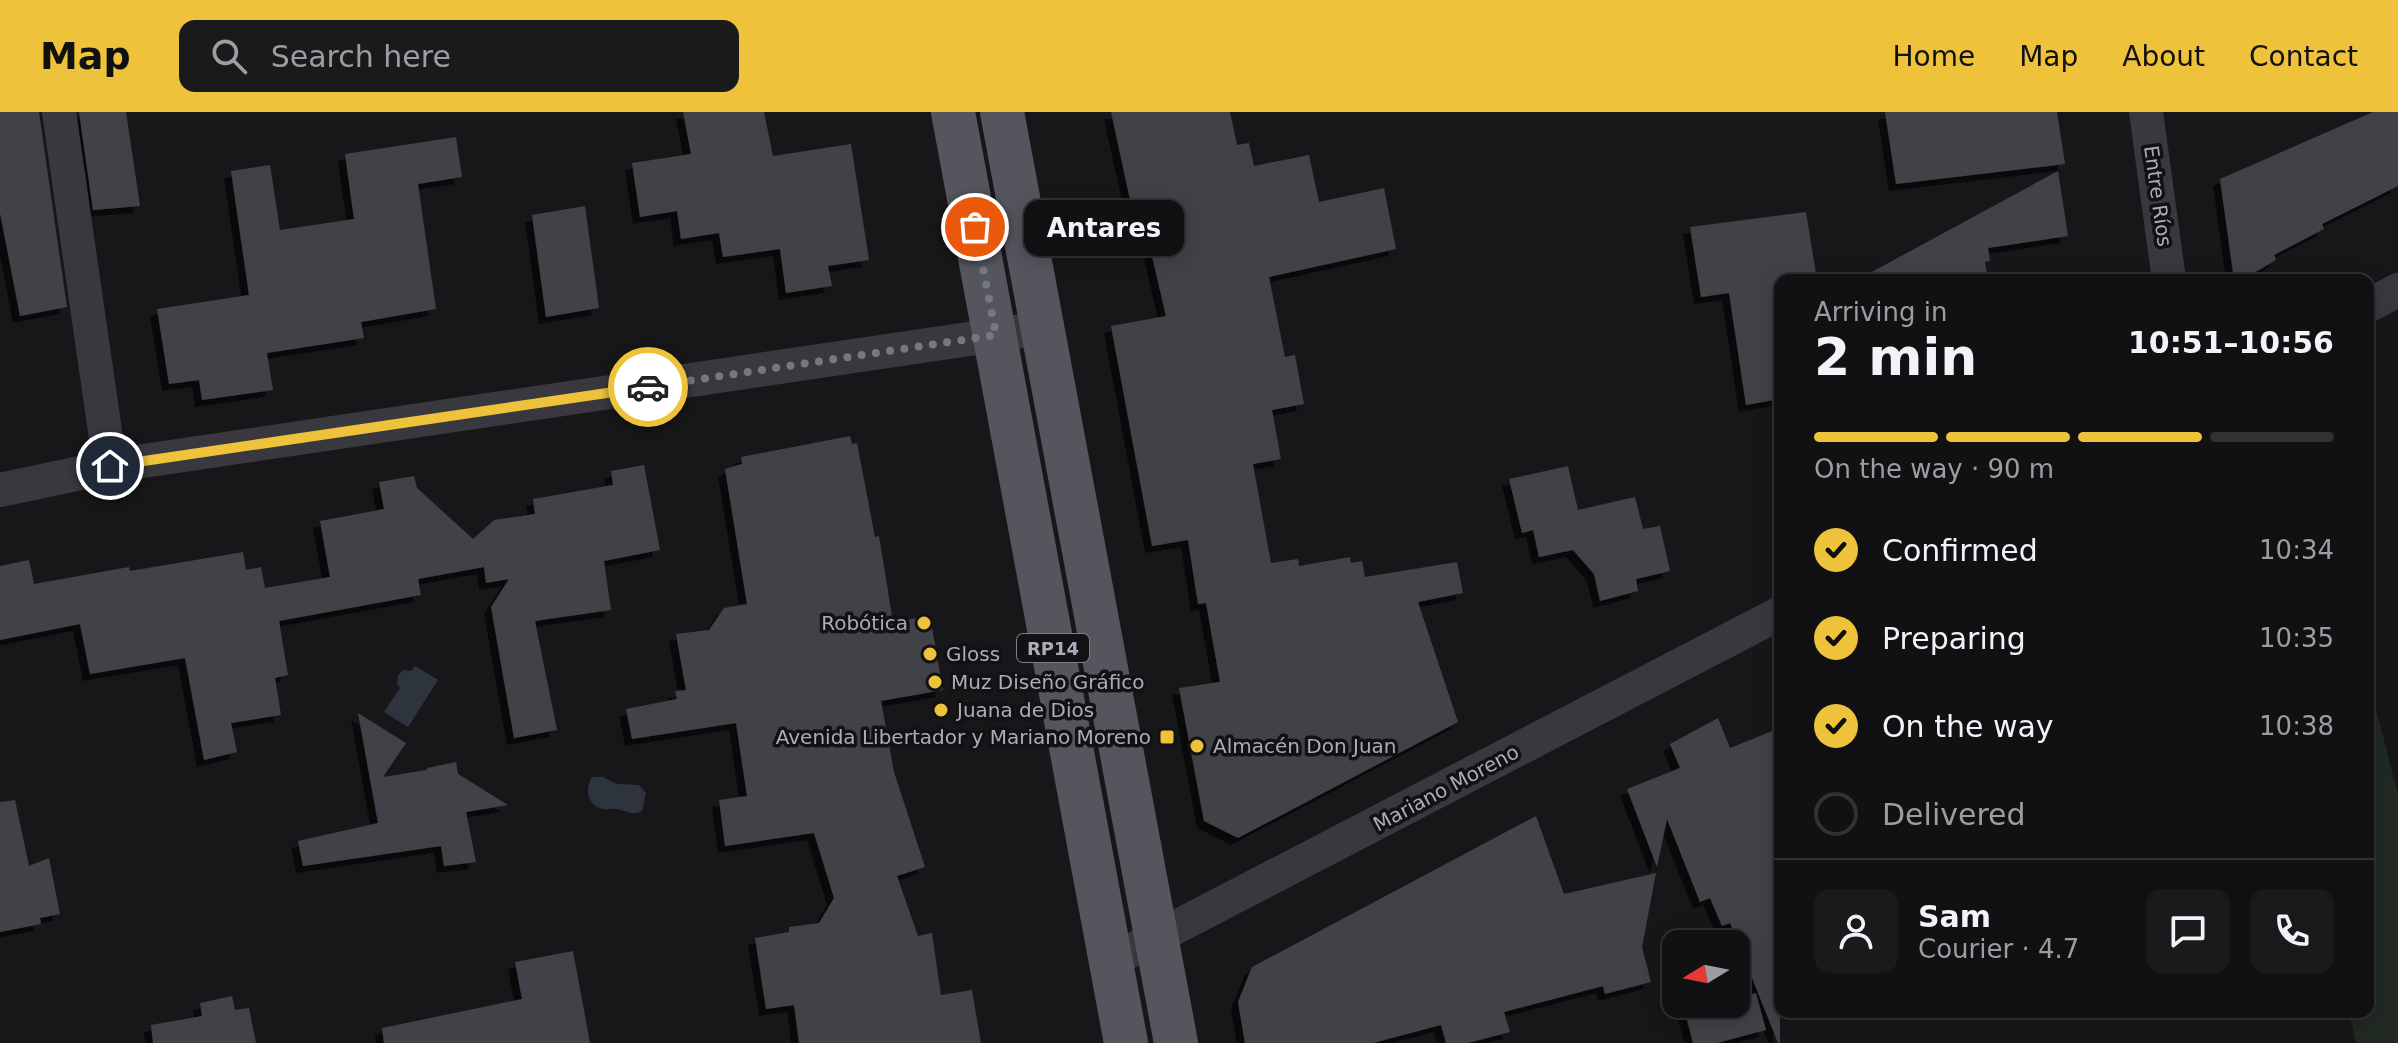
<!DOCTYPE html>
<meta charset="utf-8">
<style>
body{margin:0;font-family:"DejaVu Sans",sans-serif;background:#1a1a1c;color:#f1f3f6;height:100vh;display:flex;flex-direction:column;font-size:30px;white-space:nowrap}
*{box-sizing:border-box;margin:0}
p{font-size:26px;color:#9c9da0}
.icon{flex:none;width:44px;height:44px;fill:none;stroke:currentColor;stroke-width:2;stroke-linecap:round;stroke-linejoin:round}
.map{position:relative;flex:1;overflow:hidden}
.drawer{position:absolute;left:1774px;top:162px;width:600px;height:744px;display:flex;flex-direction:column;background:#111113;border-radius:16px;box-shadow:0 4px 20px #0003,0 0 0 2px #303133}
.drawer>*{flex:none}
.needle{width:52px;rotate:260deg}
.buttons{position:absolute;left:1662px;top:818px;display:grid;gap:16px}
.buttons a{display:grid;place-items:center;width:88px;height:88px;border-radius:16px;background:#111113;box-shadow:0 4px 20px #0003,0 0 0 2px #303133;font-size:40px}
.pin{position:absolute;display:grid;place-items:center;width:68px;height:68px;color:#fff;margin:-34px;border:4px solid #fff;border-radius:50%;box-shadow:0 2px 8px #0007}
.courier{position:absolute;display:grid;place-items:center;width:80px;height:80px;margin:-40px;border:6px solid #eec23a;border-radius:50%;background:#fff;color:#222;box-shadow:0 2px 10px #0007}
.bubble{position:absolute;height:56px;border-radius:16px;background:#111113;box-shadow:0 4px 20px #0003,0 0 0 2px #303133;font-size:26px;font-weight:600;line-height:56px;text-align:center}
.headline em{font-style:normal;font-weight:600}
.headline div{display:flex;flex-direction:column-reverse}
.headline{display:flex;align-items:center;justify-content:space-between;height:136px;padding:0 40px}
h1{font-size:52px;font-weight:600;line-height:60px}
.bar{display:grid;grid-template-columns:repeat(4,1fr);gap:12px 8px;align-content:center;height:96px;padding:0 40px}
.bar i{height:10px;border-radius:6px;background:#303133}
.bar .on{background:#eec23a}
.bar p{grid-column:span 4}
.line{display:flex;align-items:center;gap:20px;padding:0 40px;border-top:2px solid #303133}
.line div{flex:1}
.round{display:grid;place-items:center;flex:none;width:84px;height:84px;border-radius:16px;background:#1a1a1c}
ol{padding:0 40px;list-style:none}
li{display:flex;align-items:center;gap:24px;height:88px}
li p{margin-inline-start:auto}
li .icon{padding:8px;border-radius:50%;background:#eec23a;color:#111;stroke-width:4}
li:last-child{color:#9c9da0}
li i{width:44px;height:44px;border:4px solid #303133;border-radius:50%}
header{display:flex;align-items:center;gap:48px;box-sizing:border-box;height:112px;padding:0 40px;background:#eec23a;color:#111}
header strong{font-size:38px}
nav{display:flex;gap:44px;margin-inline-start:auto;font-size:28px}
.search{width:560px;height:72px;background:#1a1a1c;display:flex;align-items:center;gap:20px;box-sizing:border-box;padding:0 28px;border-radius:16px;color:#9c9da0;font-size:30px}
.map>svg:first-child{display:block}
.green{fill:#212923}
.water{fill:#2d343d}
.building{fill:#414246;filter:url(#shadow)}
.lines{fill:none;stroke-linecap:round;stroke-linejoin:round}
.minor{stroke:#38383e;stroke-width:34}
.primary{stroke:#54555d;stroke-width:44}
.done{stroke:#767881;stroke-width:8;stroke-dasharray:0 14.4}
.route{stroke:#eec23a;stroke-width:10}
.poi-dot{fill:#eec23a;stroke:#121214;stroke-width:3}
.labels{text-anchor:middle;dominant-baseline:central;stroke-width:7;stroke-linejoin:round;paint-order:stroke}
.shield{fill:#121214;stroke:#7c7e88;stroke-width:2}
.shield-label{font-size:18px;font-weight:bold;fill:#a9adb9}
.street-label{font-size:20px;fill:#a9adb9;stroke:#121214}
.poi-label{font-size:20px;fill:#a9adb9;stroke:#121214;text-anchor:start}
</style>
<header>
<strong>Map</strong>
<div class="search"><svg class="icon" aria-label="search" viewBox="0 0 24 24"><circle cx="10" cy="10" r="6"/><path d="M15 15l6 6"/></svg>Search here</div>
<nav><a>Home</a><a>Map</a><a>About</a><a>Contact</a></nav>
</header>
<div class="map">
<svg width="2398" height="931" viewBox="0 0 2398 931">
<defs>
<filter id="shadow"><feDropShadow dx="-7" dy="7" stdDeviation="0" flood-color="#0009"/></filter>
</defs>
<rect width="100%" height="100%" fill="#171719"/>
<polygon class="green" points="2368,567 2398,682 2398,931 2356,931 2349,900 2368,900"/>
<g class="water">
<polygon points="415,554 438,568 408,615 384,600 400,576 397,572 398,563 403,558 411,559"/>
<path d="M592 665H603L617 672 639 673 646 681 642 699C630 704 628 699 617 697 613 696 608 698 603 697 588 694 584 677 592 665Z"/>
</g>
<g class="building">
<polygon points="0,0 39,0 67,195 20,204 0,101"/>
<polygon points="79,0 126,0 140,94 93,98"/>
<polygon points="683,0 764,0 773,44 851,32 869,148 828,154 832,174 786,181 780,137 723,145 719,121 681,127 677,99 640,105 632,51 691,42"/>
<polygon points="1111,0 1230,0 1237,33 1249,31 1254,54 1309,43 1319,90 1384,76 1396,137 1269,165 1285,245 1295,243 1304,292 1272,298 1281,347 1253,352 1271,451 1298,447 1299,454 1350,445 1351,451 1362,449 1365,465 1457,450 1463,481 1418,490 1458,610 1238,726 1204,709 1179,576 1220,570 1206,491 1198,492 1188,428 1152,434 1111,214 1166,204 1148,127 1139,129"/>
<polygon points="1885,0 2057,0 2065,52 1896,72"/>
<polygon points="2373,0 2398,0 2398,74 2322,112 2324,117 2274,143 2276,148 2242,168 2234,168 2220,67"/>
<polygon points="456,25 462,65 418,72 436,197 361,210 364,226 267,241 273,278 202,288 199,268 169,272 157,197 249,183 231,59 270,53 280,118 354,107 345,42"/>
<polygon points="2058,59 2068,124 1988,136 1990,149 1985,150 1988,168 1857,168"/>
<polygon points="585,94 599,196 546,205 532,103"/>
<polygon points="1806,100 1817,168 1780,168 1780,287 1746,293 1729,181 1701,185 1690,115"/>
<polygon points="850,324 852,332 857,331 875,425 879,424 893,510 930,504 943,578 881,589 894,660 925,755 897,764 918,824 932,821 941,883 972,878 981,931 799,931 794,893 766,897 755,826 789,820 789,815 819,811 834,786 814,721 725,734 719,688 747,684 736,611 632,627 626,597 677,587 675,579 686,578 676,522 709,518 724,496 747,492 725,357 742,352 741,345"/>
<polygon points="644,353 660,438 604,449 611,498 535,509 557,618 514,626 491,495 509,467 486,471 484,455 418,467 421,483 279,509 288,563 275,566 281,603 231,611 237,640 204,648 185,546 90,562 80,512 0,528 0,454 29,448 34,472 129,455 130,459 243,440 246,458 261,455 265,476 330,465 320,409 384,397 379,370 414,364 417,376 473,427 494,408 535,402 533,387 613,373 611,359"/>
<polygon points="1568,354 1578,398 1635,385 1643,417 1660,414 1670,459 1636,467 1638,479 1600,489 1594,462 1573,438 1539,445 1533,418 1522,421 1509,367"/>
<polygon points="358,601 406,631 383,665 427,658 427,656 456,650 458,662 508,693 466,700 476,750 444,754 441,734 303,754 298,729 378,711"/>
<polygon points="1718,606 1730,636 1780,616 1780,931 1778,931 1730,811 1722,814 1710,786 1700,790 1667,707 1657,755 1627,677 1680,656 1670,632"/>
<polygon points="15,688 29,754 49,746 60,802 40,806 41,812 0,820 0,690"/>
<polygon points="1536,704 1564,782 1656,761 1642,835 1651,870 1605,882 1603,874 1504,900 1510,920 1468,931 1446,931 1441,913 1373,931 1245,931 1238,890 1252,855"/>
<polygon points="573,839 590,931 384,931 382,916 522,887 515,850"/>
<polygon points="1756,881 1766,918 1717,931 1693,931 1685,900 1716,892 1736,892 1736,887"/>
<polygon points="232,884 235,898 249,896 256,931 153,931 151,913 202,904 200,891"/>
</g>
<g class="lines">
<g class="minor">
<polyline points="59,0 110,354"/>
<polyline points="2146,0 2169,168"/>
<polyline points="2368,194 2398,178"/>
<polyline points="0,378 123,352 1043,216"/>
<polyline points="1111,849 1780,501"/>
</g>
<g class="primary">
<polyline points="953,0 1126,931"/>
<polyline points="1002,0 1176,931"/>
</g>
</g>
<g class="lines">
<polyline class="done" points="648,275 996,223 975,115"/>
<polyline class="route" points="110,354 648,275"/>
</g>
<g class="poi-dot">
<circle cx="924" cy="511" r="8"/>
<circle cx="930" cy="542" r="8"/>
<circle cx="935" cy="570" r="8"/>
<circle cx="941" cy="598" r="8"/>
<rect x="1159" y="617" width="16" height="16" rx="4"/>
<circle cx="1197" cy="634" r="8"/>
</g>
<g class="labels">
<rect class="shield" x="1017" y="522" width="72" height="28" rx="6"/>
<g class="shield-label">
<text x="1053" y="536">RP14</text>
</g>
<g class="street-label">
<text transform="translate(2158 84) rotate(82)">Entre Ríos</text>
<text transform="translate(1446 676) rotate(-28)">Mariano Moreno</text>
</g>
<g class="poi-label">
<text x="908" y="511" text-anchor="end">Robótica</text>
<text x="946" y="542">Gloss</text>
<text x="951" y="570">Muz Diseño Gráfico</text>
<text x="957" y="598">Juana de Dios</text>
<text x="1151" y="625" text-anchor="end">Avenida Libertador y Mariano Moreno</text>
<text x="1213" y="634">Almacén Don Juan</text>
</g>
</g>
</svg>
<div class="buttons">
<a><svg class="needle" viewBox="-14 -14 28 28"><path d="M0-13l5 13h-10z" fill="#e53935"/><path d="M0 13l5-13h-10z" fill="#9c9da0"/></svg></a>
</div>
<div class="pin" style="left:975px;top:115px;background:#ea580c"><svg class="icon" aria-label="bag" viewBox="0 0 24 24"><path d="M5 8h14l-1 12H6zM9 8a3 3 0 0 1 6 0"/></svg></div>
<div class="pin" style="left:110px;top:354px;background:#1f2937"><svg class="icon" aria-label="home" viewBox="0 0 24 24"><path d="M3 11l9-7 9 7M6 9v11h12V9"/></svg></div>
<div class="courier" style="left:648px;top:275px"><svg class="icon" aria-label="car" viewBox="0 0 24 24"><path d="M5 17H2v-5l4-1 3-4h7l3 4 3 1v5h-3M9 17h6M6 11h13"/><circle cx="7" cy="17" r="2"/><circle cx="17" cy="17" r="2"/></svg></div>
<div class="bubble" style="left:1024px;top:88px;width:160px">Antares</div>
<section class="drawer">
<div class="headline"><div><h1>2 min</h1><p>Arriving in</p></div><em>10:51–10:56</em></div>
<div class="bar"><i class="on"></i><i class="on"></i><i class="on"></i><i></i><p>On the way · 90 m</p></div>
<ol>
<li><svg class="icon" aria-label="check" viewBox="0 0 24 24"><path d="M5 12l5 5 9-10"/></svg>Confirmed<p>10:34</p></li>
<li><svg class="icon" aria-label="check" viewBox="0 0 24 24"><path d="M5 12l5 5 9-10"/></svg>Preparing<p>10:35</p></li>
<li><svg class="icon" aria-label="check" viewBox="0 0 24 24"><path d="M5 12l5 5 9-10"/></svg>On the way<p>10:38</p></li>
<li><i></i>Delivered</li>
</ol>
<div class="line" style="height:144px"><a class="round"><svg class="icon" aria-label="person" viewBox="0 0 24 24"><circle cx="12" cy="8" r="4"/><path d="M4 21q1-7 8-7t8 7"/></svg></a><div><b>Sam</b><p>Courier · 4.7</p></div><a class="round"><svg class="icon" aria-label="chat" viewBox="0 0 24 24"><path d="M4 5h16v11H9l-5 4z"/></svg></a><a class="round"><svg class="icon" aria-label="phone" viewBox="0 0 24 24"><path d="M5 4h4l2 5-3 2q2 4 5 5l2-3 5 2v4C11 20 4 13 5 4z"/></svg></a></div>
</section>
</div>
